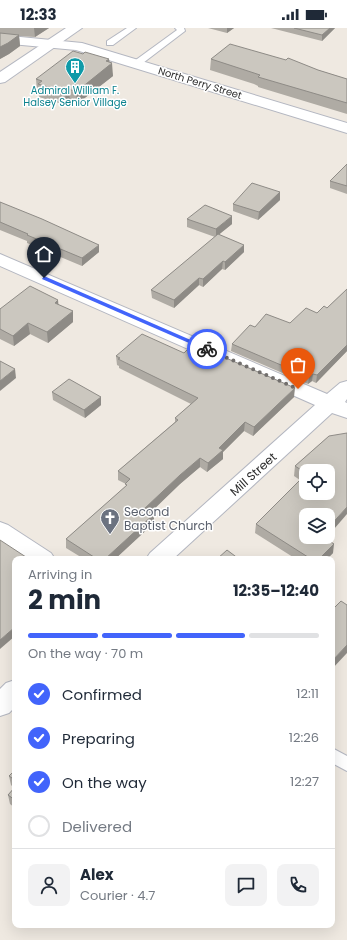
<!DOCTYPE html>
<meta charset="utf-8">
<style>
body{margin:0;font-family:Poppins,sans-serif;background:#f2f2f3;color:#1f2937;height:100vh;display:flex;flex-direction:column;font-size:15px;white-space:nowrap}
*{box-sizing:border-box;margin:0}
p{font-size:13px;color:#747a83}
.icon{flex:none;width:22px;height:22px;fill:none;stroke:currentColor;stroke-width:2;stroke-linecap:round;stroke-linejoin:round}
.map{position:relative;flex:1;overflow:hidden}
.side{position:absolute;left:12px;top:528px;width:323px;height:372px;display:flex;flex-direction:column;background:#fff;border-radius:8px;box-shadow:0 4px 16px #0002}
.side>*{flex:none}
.buttons{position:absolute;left:299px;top:436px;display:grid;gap:8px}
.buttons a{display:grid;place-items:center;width:36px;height:36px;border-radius:8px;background:#fff;box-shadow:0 4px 16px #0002;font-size:20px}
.pin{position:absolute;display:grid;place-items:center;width:34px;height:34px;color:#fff;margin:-41px -17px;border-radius:50% 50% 50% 0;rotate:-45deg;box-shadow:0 0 4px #0007}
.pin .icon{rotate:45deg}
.courier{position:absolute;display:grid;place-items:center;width:40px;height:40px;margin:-20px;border:3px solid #4264fb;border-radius:50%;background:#fff;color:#222;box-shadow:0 1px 5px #0007}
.overview em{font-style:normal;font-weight:700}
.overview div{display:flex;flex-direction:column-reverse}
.overview{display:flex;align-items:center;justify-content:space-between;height:68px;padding:0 16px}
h1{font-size:26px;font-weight:700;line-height:30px}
.bar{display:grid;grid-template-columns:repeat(4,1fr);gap:6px 4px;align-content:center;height:48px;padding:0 16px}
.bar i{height:5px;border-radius:3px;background:#e0e1e3}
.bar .current{background:#4264fb}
.bar p{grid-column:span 4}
.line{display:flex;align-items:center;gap:10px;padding:0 16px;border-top:1px solid #e0e1e3}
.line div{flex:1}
.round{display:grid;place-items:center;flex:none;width:42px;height:42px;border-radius:8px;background:#f2f2f3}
ol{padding:0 16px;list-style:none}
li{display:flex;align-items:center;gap:12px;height:44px}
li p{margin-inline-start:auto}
li .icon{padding:4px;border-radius:50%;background:#4264fb;color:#fff;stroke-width:4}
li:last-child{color:#747a83}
li i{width:22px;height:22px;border:2px solid #e0e1e3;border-radius:50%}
.status{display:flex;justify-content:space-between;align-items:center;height:28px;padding:0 20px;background:#fff;direction:ltr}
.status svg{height:11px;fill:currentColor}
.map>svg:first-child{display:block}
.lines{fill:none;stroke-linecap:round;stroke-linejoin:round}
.service-casing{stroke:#b4b7c1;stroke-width:2}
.minor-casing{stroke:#b4b7c1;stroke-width:2}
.tertiary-casing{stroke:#b4b7c1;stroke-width:2}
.service{fill:#fff;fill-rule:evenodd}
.minor{fill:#fff;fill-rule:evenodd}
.tertiary{fill:#fff;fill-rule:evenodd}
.wall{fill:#afaba4}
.shaded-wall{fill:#8e8b86}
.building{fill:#cbc7bf;stroke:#8e8b86}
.route{fill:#4264fb}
.done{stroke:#726f6d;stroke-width:4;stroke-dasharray:0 7.2}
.labels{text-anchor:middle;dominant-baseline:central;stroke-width:3;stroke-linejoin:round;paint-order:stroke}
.far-street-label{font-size:10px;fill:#2e2e2e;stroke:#fff}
.far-culture-label{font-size:10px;fill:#0d838f;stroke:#fff}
.street-label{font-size:12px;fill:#2e2e2e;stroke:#fff}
.worship-label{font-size:12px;fill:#5b616d;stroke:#fff;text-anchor:start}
</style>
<div class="status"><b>12:33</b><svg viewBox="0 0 49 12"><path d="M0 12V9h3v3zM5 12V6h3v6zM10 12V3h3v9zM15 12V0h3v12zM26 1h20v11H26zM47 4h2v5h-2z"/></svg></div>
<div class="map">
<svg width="347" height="912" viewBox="0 0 347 912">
<rect width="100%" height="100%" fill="#efe9e1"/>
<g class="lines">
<defs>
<g id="service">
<polygon points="127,0 136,0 113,17 107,17 107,13"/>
<polygon points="175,0 184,0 185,3 139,38 133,38 133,34 177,2"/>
<polygon points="332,720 347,728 347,743 332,735"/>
</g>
<g id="minor">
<polygon points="0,7 82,15 347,95 347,105 76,22 0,15"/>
<polygon points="0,226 327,366 340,355 347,353 347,371 345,374 347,375 347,390 332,385 173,531 146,531 150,525 315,377 0,238"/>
<polygon points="0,494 8,497 51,525 55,531 25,531 0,514"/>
<polygon points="15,652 15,679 9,685 0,688 0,661 6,655"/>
</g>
<polygon id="tertiary" points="66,0 82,0 5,54 0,55 0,44"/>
</defs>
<use href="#service" class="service-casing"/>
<use href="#minor" class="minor-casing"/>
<use href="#tertiary" class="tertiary-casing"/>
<use href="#service" class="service"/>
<use href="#minor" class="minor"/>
<use href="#tertiary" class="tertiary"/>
</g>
<g class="wall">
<polygon points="0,0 49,0 35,9 19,8 20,18 9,26 0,31"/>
<polygon points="208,0 234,0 227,5"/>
<polygon points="271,0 335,0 322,13"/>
<polygon points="211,31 318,42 347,51 347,86 258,59 258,58 254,56 210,42"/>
<polygon points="109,34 113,48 77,76 70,74 66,77 39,69 39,64 37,64 36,51"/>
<polygon points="347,136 347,166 330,160 330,153"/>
<polygon points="280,164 280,172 258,192 233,183 233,176"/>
<polygon points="0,174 99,224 82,238 27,215 27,213 0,202"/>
<polygon points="187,191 232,196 219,206 244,224 225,242 222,241 203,259 199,257 174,280 152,270 151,262 215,209 187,199"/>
<polygon points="347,261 347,323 316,355 312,353 308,356 231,323 232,316 255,299 290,295 317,285 327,280"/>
<polygon points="59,277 73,294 48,315 30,306 14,318 0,311 0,281"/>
<polygon points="184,325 213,334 294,369 253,408 244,403 223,424 223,431 207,444 200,439 180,456 150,484 154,486 154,495 115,531 84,531 66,520 66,511 126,458 126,456 118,452 118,443 175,394 175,390 191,376 119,340 119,338 117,337 116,328"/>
<polygon points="52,364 101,369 101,377 85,390 53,372"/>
<polygon points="329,408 326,511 333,525 327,531 296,531 255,505 256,496 300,452 294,448 295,438"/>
<polygon points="15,742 15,780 10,776 8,767 14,760 11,757 9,748"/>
</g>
<g class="shaded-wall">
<polygon points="34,0 49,0 35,9"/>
<polygon points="227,0 234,0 227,5"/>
<polygon points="330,0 335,0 322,13 322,7"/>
<polygon points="19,7 20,18 9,26 0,31 0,19"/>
<polygon points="109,31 110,37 112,35 113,48 77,76 76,64 106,33"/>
<polygon points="69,61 70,74 66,77 65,64"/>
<polygon points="280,164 280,172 258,192 259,184"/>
<polygon points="232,188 232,196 216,209 216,201"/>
<polygon points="99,217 99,224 82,238 82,230"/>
<polygon points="244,217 244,224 225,242 225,234"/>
<polygon points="223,233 222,241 203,259 203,251"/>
<polygon points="199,250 199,257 174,280 174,272"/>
<polygon points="58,272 59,282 55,275"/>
<polygon points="73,283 73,294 48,315 47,304"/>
<polygon points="28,295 30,306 14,318 13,308"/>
<polygon points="347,317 347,323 316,355 317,347"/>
<polygon points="15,341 16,350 0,363 0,353"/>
<polygon points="313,346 312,353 308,356 309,349"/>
<polygon points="295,360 294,369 253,408 254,399"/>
<polygon points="101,369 101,377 85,390 84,382"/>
<polygon points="245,394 244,403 223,424 223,431 207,444 208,435 219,420"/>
<polygon points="200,430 200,439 180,456 145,490 144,481 180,447"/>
<polygon points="347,479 347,486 328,508 328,500"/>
<polygon points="154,486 154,495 115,531 105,531"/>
<polygon points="334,516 333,525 327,531 319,531"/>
<polygon points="15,599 15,608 0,621 0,612"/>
<polygon points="347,617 347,625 332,641 332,633"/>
</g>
<g class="building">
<polygon points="294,0 330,0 322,7"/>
<polygon points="0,5 19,7 8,15 0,19"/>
<polygon points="230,16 286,32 288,30 318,42 347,51 347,75 258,49 260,47 254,45 211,31"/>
<polygon points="73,23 83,26 85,24 109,31 106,33 112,35 76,64 69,61 65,64 38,56 42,53 36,51"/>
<polygon points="347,136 347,158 330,153"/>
<polygon points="252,155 280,164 259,184 233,176"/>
<polygon points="0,174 42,191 99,217 82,230 27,207 28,206 0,194"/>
<polygon points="205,177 232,188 216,201 187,191"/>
<polygon points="218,206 244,217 225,234 223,233 203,251 199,250 174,272 151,262"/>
<polygon points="30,258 58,272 55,275 73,283 47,304 28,295 13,308 0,301 0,281"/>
<polygon points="347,261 347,317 317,347 313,346 309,349 232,316 250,297 255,299 266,286 290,295 306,280 317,285 324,278 327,280"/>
<polygon points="142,306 184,325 187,322 213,334 219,327 295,360 254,399 245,394 219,420 223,422 208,435 200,430 180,447 144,481 154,486 105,531 97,531 66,511 127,457 125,456 130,451 118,443 178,392 175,390 198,370 118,331 120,330 116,328"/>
<polygon points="0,333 15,341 0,353"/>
<polygon points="69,351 101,369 84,382 52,364"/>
<polygon points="347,405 347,479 328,500 328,487 306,487 306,509 323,509 334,516 319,531 311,531 256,496 306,446 306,465 328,465 328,443 306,443 306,445 295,438 329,408"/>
<polygon points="0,512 29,531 15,531 15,599 0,612"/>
<polygon points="227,522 239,531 217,531"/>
<polygon points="341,573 347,577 347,617 332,633 332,582"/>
<polygon points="15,742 15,752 9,748"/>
<polygon points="15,759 15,772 8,767"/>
</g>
<polygon class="route" points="44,248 209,320 210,321 205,322 42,251"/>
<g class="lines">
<polyline class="done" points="207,321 298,361"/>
</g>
<defs>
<symbol id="building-pin" viewBox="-11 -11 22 30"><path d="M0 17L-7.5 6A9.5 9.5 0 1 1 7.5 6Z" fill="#0f9aa8" stroke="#fff"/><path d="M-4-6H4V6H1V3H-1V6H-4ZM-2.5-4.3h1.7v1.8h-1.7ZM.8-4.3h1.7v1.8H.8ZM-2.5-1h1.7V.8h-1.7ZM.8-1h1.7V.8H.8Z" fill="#fff"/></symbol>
<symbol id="church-pin" viewBox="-11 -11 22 30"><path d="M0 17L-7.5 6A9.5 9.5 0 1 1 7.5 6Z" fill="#6b7280" stroke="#fff"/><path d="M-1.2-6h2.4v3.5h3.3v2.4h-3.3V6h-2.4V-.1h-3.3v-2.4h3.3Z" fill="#fff"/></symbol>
</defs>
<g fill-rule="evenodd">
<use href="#building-pin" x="64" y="28" width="22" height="30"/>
<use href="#church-pin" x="99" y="479" width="22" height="30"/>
</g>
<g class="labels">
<g class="far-street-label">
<text transform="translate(200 55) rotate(17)">North Perry Street</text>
</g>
<g class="far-culture-label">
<text x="75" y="62">Admiral William F.<tspan x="75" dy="12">Halsey Senior Village</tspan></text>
</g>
<g class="street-label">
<text transform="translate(253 446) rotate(-42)">Mill Street</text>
</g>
<g class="worship-label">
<text x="124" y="483">Second<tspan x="124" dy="14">Baptist Church</tspan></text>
</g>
</g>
</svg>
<div class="buttons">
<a><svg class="icon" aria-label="locate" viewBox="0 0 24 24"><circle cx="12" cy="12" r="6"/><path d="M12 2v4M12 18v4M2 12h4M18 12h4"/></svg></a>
<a><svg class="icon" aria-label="layers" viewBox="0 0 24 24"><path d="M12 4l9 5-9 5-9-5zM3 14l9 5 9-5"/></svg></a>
</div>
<div class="pin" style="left:298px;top:361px;background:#ea580c"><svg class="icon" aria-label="bag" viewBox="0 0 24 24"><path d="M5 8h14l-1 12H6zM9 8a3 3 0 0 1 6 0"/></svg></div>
<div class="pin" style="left:44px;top:250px;background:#1f2937"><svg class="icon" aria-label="home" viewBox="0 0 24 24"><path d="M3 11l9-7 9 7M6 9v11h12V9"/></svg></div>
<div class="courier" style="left:207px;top:321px"><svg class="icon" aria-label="bike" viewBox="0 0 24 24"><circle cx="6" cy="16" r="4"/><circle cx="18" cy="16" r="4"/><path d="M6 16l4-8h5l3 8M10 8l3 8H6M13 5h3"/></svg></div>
<section class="side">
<div class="overview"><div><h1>2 min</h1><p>Arriving in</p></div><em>12:35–12:40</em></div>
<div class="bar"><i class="current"></i><i class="current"></i><i class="current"></i><i></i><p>On the way · 70 m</p></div>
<ol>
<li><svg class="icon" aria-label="check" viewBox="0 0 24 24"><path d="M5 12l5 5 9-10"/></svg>Confirmed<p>12:11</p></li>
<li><svg class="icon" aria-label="check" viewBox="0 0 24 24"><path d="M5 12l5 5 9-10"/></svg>Preparing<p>12:26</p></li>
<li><svg class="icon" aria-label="check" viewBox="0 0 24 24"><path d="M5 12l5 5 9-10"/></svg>On the way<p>12:27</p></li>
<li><i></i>Delivered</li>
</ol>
<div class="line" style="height:72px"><a class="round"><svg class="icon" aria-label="person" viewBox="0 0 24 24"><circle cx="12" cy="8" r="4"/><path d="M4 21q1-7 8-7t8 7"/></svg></a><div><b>Alex</b><p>Courier · 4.7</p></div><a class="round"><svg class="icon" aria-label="chat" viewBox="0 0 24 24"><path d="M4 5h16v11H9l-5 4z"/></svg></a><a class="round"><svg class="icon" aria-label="phone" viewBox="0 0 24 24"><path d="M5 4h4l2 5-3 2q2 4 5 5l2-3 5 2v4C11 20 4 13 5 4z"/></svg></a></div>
</section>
</div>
